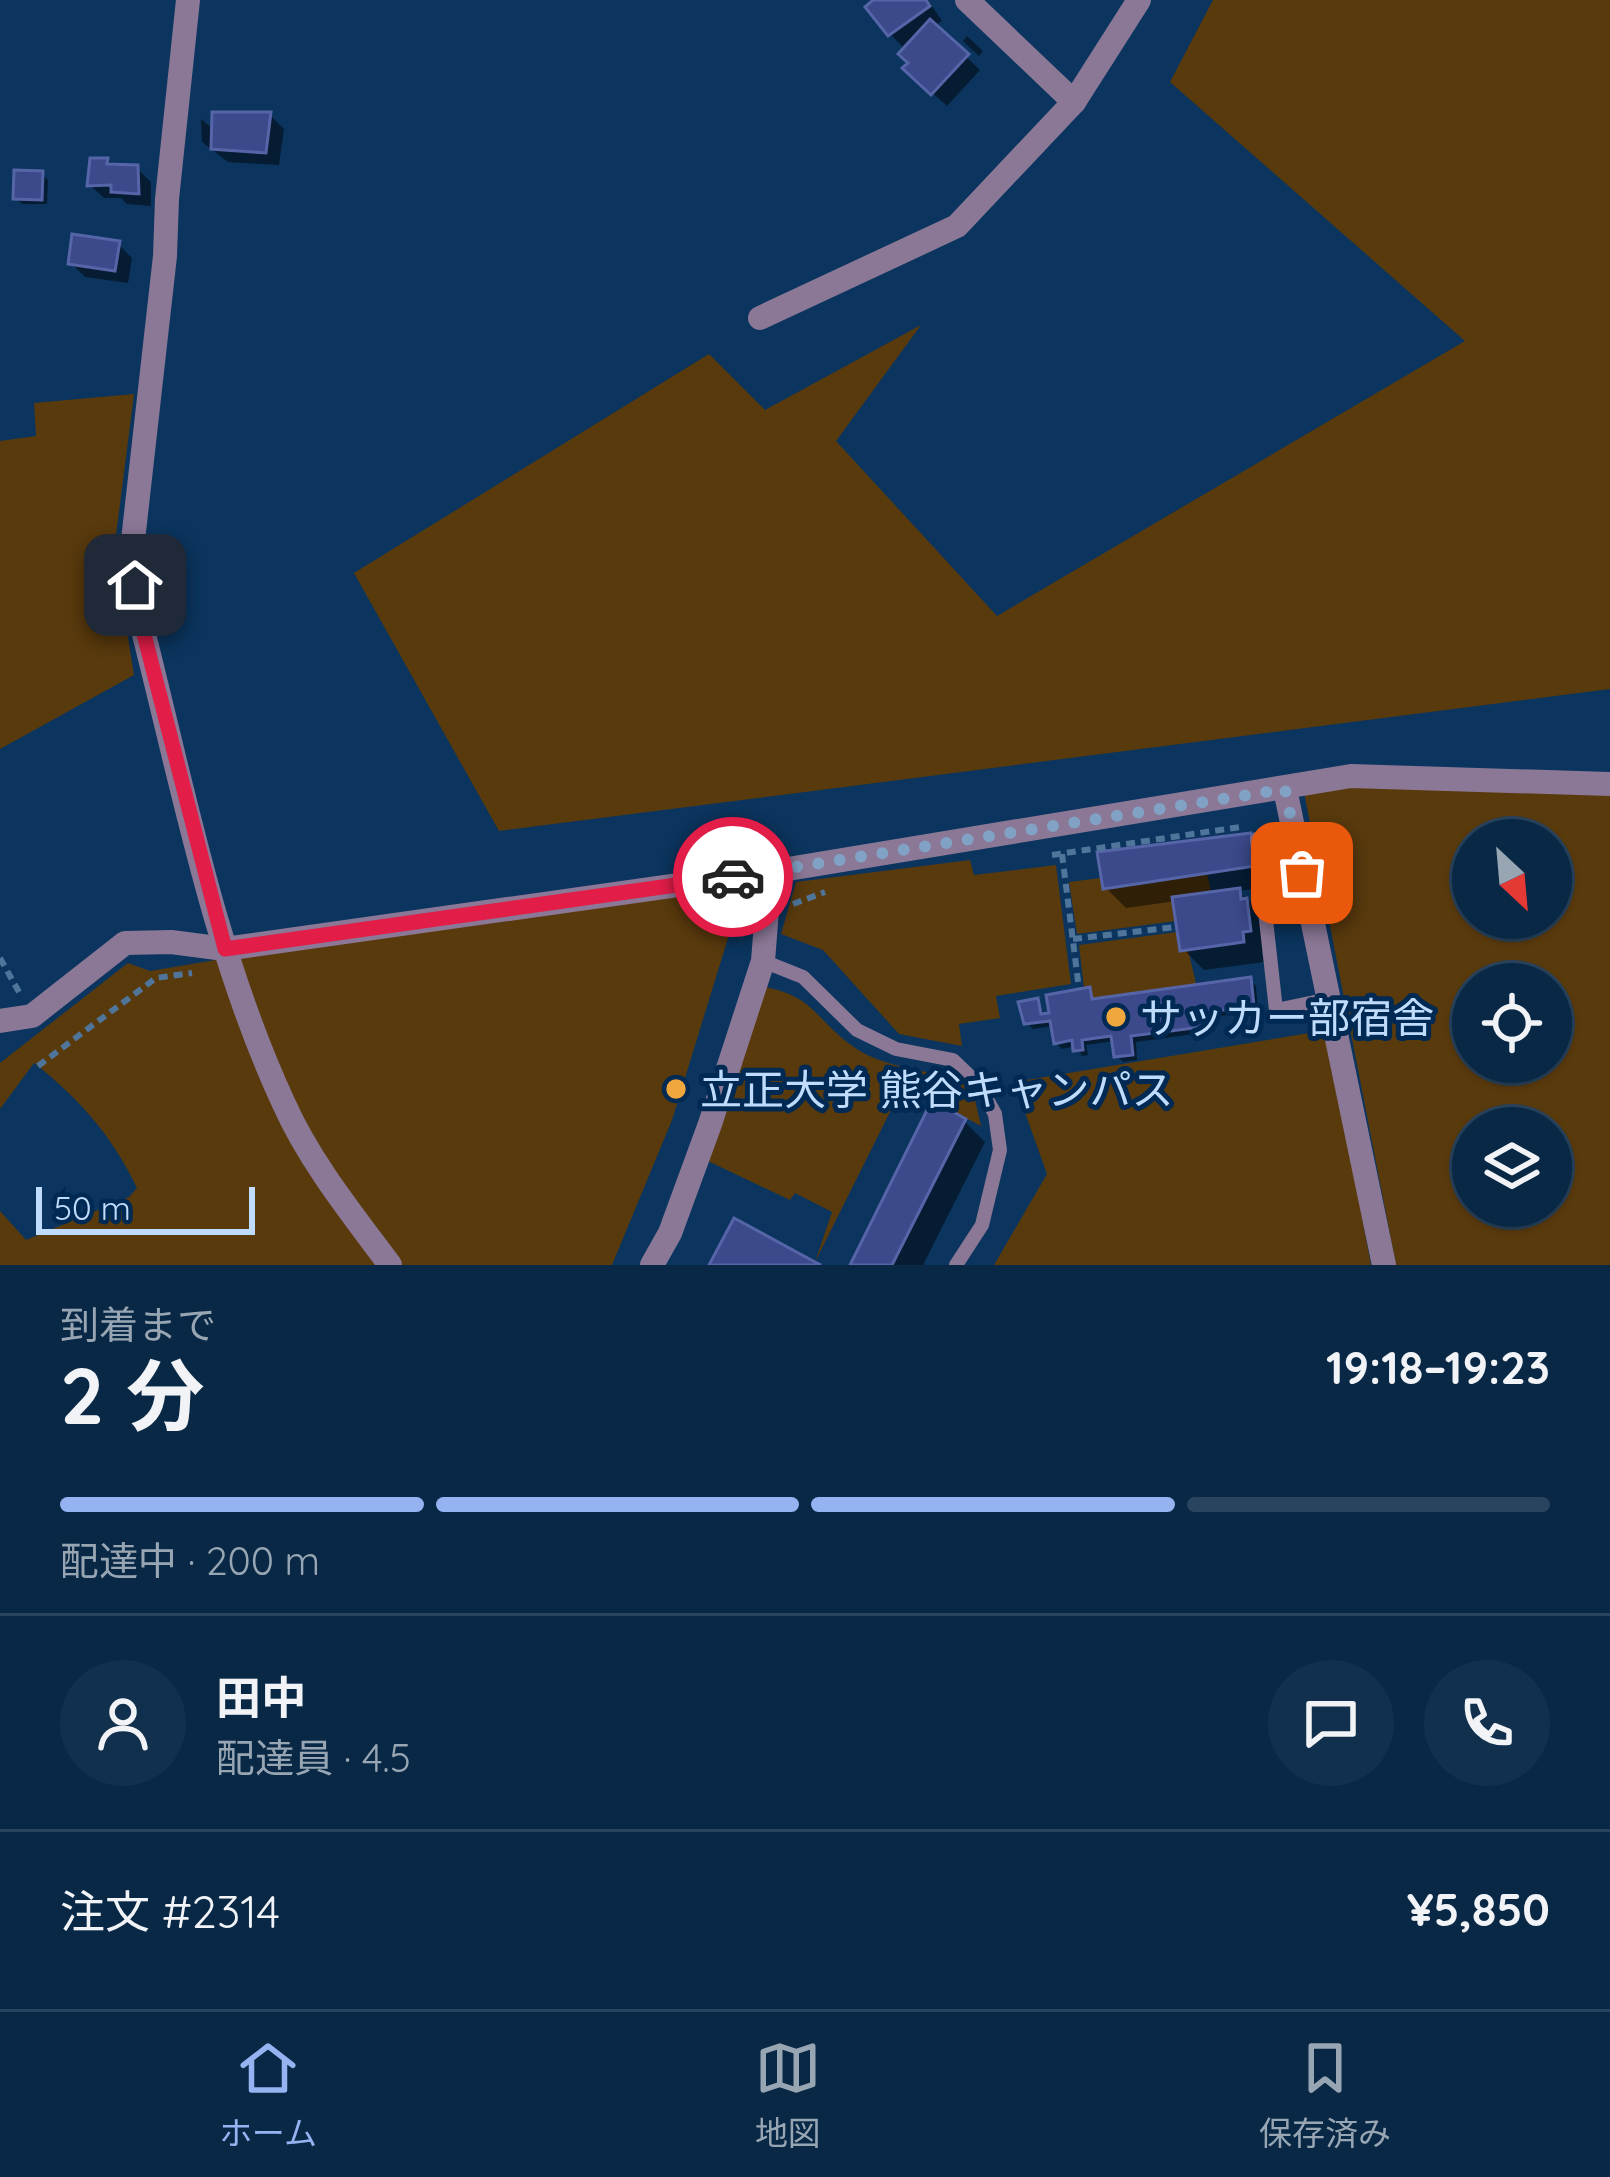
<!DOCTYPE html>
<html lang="ja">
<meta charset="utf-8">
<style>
body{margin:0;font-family:Quicksand,"Noto Sans JP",sans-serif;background:#11304d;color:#f1f3f6;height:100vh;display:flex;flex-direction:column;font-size:45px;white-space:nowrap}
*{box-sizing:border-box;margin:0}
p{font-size:39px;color:#98a6b3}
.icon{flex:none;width:66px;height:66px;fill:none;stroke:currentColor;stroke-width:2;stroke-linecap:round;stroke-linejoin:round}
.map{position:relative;height:1265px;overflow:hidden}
.side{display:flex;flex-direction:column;background:#082846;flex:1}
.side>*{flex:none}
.needle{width:78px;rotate:154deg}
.buttons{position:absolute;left:1452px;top:819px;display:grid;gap:24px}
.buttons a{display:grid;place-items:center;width:120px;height:120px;border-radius:50%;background:#082846;box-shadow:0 3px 9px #0004,0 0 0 3px #29445f;font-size:60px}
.scale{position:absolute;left:36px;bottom:30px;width:219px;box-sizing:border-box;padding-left:12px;border:6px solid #c0dcfc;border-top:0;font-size:33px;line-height:42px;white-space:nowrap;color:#c0dcfc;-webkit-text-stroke:9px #002a53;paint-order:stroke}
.pin{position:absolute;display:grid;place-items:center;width:102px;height:102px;color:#fff;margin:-51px;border-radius:24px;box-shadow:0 6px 18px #0006}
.courier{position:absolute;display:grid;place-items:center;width:120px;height:120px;margin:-60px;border:9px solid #e11d48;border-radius:50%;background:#fff;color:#222;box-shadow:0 3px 15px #0007}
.head em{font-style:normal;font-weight:700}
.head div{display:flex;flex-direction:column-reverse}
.head{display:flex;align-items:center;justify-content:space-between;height:204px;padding:0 60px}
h1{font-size:78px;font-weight:700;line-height:90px}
.bar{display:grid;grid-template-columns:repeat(4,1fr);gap:18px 12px;align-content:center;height:144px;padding:0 60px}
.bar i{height:15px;border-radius:9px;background:#29445f}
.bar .active{background:#95b2f1}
.bar p{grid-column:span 4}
.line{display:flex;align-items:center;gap:30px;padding:0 60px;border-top:3px solid #29445f}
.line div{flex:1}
.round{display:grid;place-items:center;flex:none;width:126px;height:126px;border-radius:63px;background:#11304d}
.dock{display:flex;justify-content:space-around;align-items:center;height:168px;border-top:3px solid #29445f;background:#082846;font-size:33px;color:#98a6b3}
.dock a{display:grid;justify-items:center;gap:6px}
.dock .active{color:#95b2f1}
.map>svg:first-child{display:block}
.green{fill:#593a0d;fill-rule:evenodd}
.shadow{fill:#0007}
.building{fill:#3c498a;stroke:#5565a8;stroke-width:3}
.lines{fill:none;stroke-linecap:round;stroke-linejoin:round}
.path{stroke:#50759a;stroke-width:6;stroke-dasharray:9 6;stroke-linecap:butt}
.service{stroke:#8b7897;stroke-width:14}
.minor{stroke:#8b7897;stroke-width:24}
.done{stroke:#81a2c5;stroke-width:12;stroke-dasharray:0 21.6}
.route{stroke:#e11d48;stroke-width:15}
.poi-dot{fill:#efa73e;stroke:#002a53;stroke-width:4.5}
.labels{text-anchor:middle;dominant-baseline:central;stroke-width:10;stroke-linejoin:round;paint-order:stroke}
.poi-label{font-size:42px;fill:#c0dcfc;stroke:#002a53;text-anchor:start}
</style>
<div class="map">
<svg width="1610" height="1265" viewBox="0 0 1610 1265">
<rect width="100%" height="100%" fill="#0b355e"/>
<g class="green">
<polygon points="1213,0 1610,0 1610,689 499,831 354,573 709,354 765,410 921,325 836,441 997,616 1465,341 1170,82"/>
<polygon points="134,394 114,551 134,675 0,749 0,441 36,436 34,403"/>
<path d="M1356 782 1610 790V1265H1396L1304 792ZM1473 840H1551V918H1473ZM1473 984H1551V1062H1473ZM1473 1128H1551V1206H1473Z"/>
<polygon points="970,860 974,875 1056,865 1071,984 996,996 1000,1018 959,1024 962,1046 899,1034 823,950 781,934 796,882"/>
<path d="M749 870 672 1120 612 1265H0V1211L26 1240 129 1197 137 1188C113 1137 79 1098 34 1063L0 1109V1063L128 963 150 971Z"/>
<polygon points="1207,873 1211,892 1173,897 1176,921 1077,934 1069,882 1101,878 1103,889"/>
<polygon points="1177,932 1180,950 1188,949 1196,984 1092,999 1090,988 1084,988 1079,945"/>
<path d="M765 987C815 997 814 1018 851 1045 881 1068 927 1070 962 1080L975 1100 981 1126 932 1100 936 1092 907 1078 815 1262 832 1212 795 1193 790 1200 708 1161Z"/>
<polygon points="1327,1030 1371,1265 994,1265 1047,1174 1014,1082"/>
</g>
<g class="shadow">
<polygon points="878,0 928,0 942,21 934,26 980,70 947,106 920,82 906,50 890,34"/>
<polygon points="967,36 983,51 979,56 963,41"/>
<polygon points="270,115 284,129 279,165 228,162 202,142 201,119 214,130"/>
<polygon points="107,161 113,167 137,168 151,182 151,206 127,204 121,198 104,198 90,185"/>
<polygon points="41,174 48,180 47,204 22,204 16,198"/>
<polygon points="118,244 132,258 128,283 85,277 71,263"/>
<polygon points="1250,836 1271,857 1274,886 1239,891 1260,912 1271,951 1262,952 1264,962 1204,970 1183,949 1176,901 1126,908 1105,887"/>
<polygon points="1250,980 1256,986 1258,1011 1213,1017 1215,1031 1136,1042 1137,1060 1123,1062 1117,1056 1115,1041 1086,1045 1088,1055 1082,1056 1076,1046 1062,1049 1056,1043 1054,1026 1033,1029 1026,1022 1037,1001 1045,1016 1089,990 1096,1001"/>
<polygon points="964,1121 985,1142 923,1265 854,1265"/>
</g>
<g class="building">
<polygon points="873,0 926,0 930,6 888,36 865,7"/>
<polygon points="930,19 969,54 931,95 902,68 908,63 898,54"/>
<polygon points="212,112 271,112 266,153 211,149"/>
<polygon points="90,158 108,158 107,164 138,165 139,194 111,192 111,185 87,186"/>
<polygon points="14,170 43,171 42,200 13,199"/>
<polygon points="72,234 120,241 115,271 68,264"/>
<polygon points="1251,833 1255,866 1103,889 1097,852"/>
<polygon points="1240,888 1241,899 1247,898 1251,931 1243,932 1244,942 1180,951 1172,897"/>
<polygon points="1251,977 1254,1006 1209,1012 1210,1026 1131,1036 1133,1055 1114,1057 1111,1036 1082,1040 1083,1050 1073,1051 1072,1040 1054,1044 1050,1021 1024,1024 1018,1002 1038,998 1041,1014 1049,1013 1046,995 1090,987 1092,999"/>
<polygon points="932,1100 966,1119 892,1265 850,1265"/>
<polygon points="734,1218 815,1262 821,1265 709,1265"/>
</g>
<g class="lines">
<g class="path">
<polyline points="1062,854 1079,989"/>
<polyline points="1052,855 1240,827"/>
<polyline points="793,904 825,892"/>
<polyline points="1073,939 1176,927"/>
<polyline points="0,958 19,992"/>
<polyline points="38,1066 156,978 192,973"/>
</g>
<g class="service">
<polyline points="1257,839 1276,1010 1329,999"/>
<polyline points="763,961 803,977 857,1030 896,1049 953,1060 979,1085 995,1114 1000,1150 982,1225 956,1265"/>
</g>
<g class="minor">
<path d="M188 0 167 199 165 256 131 558 138 611C181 776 212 949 284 1104 310 1162 352 1214 390 1265"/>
<polyline points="967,0 1074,102"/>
<polyline points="760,318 957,226 1074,102 1139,0"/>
<polyline points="1285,789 1384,1265"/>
<polyline points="0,1021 32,1016 125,943 171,942 225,949 770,872 1351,776 1610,784"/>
<polyline points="652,1265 670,1233 710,1124 763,961 770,872"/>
</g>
</g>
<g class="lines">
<polyline class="done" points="733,877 1285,789 1302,873"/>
<polyline class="route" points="135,585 138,611 225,949 733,877"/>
</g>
<g class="poi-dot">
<circle cx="1116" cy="1017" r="12"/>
<circle cx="676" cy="1089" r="12"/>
</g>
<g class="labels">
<g class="poi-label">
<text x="1140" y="1017">サッカー部宿舎</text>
<text x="700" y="1089">立正大学 熊谷キャンパス</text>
</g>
</g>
</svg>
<div class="buttons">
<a><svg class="needle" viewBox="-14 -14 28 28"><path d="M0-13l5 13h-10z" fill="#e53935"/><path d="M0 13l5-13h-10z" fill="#98a6b3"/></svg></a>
<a><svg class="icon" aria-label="locate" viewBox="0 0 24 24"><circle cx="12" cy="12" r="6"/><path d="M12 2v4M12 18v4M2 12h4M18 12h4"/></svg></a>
<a><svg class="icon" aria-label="layers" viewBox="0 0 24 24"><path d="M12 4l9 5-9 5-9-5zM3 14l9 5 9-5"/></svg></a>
</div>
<div class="scale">50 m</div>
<div class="pin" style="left:1302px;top:873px;background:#ea580c"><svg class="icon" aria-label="bag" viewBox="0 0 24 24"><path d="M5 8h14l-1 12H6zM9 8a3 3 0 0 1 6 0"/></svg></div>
<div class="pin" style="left:135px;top:585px;background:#1f2937"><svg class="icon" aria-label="home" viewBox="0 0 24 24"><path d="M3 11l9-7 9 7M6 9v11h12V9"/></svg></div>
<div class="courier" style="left:733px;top:877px"><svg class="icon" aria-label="car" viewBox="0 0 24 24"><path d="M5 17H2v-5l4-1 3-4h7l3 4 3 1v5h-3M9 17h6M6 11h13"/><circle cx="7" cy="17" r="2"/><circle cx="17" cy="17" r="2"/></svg></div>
</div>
<section class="side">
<div class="head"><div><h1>2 分</h1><p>到着まで</p></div><em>19:18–19:23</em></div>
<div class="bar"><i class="active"></i><i class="active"></i><i class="active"></i><i></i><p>配達中 · 200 m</p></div>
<div class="line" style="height:216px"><a class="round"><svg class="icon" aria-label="person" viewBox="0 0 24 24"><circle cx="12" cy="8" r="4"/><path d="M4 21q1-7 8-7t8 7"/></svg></a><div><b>田中</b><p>配達員 · 4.5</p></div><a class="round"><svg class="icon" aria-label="chat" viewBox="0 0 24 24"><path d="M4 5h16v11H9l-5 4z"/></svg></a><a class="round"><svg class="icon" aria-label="phone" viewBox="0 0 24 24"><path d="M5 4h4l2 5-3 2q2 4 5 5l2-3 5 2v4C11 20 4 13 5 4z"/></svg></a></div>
<div class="line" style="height:156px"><div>注文 #2314</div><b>¥5,850</b></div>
</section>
<nav class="dock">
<a class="active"><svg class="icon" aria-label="home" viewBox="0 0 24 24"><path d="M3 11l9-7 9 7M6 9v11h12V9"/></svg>ホーム</a>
<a><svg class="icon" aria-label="map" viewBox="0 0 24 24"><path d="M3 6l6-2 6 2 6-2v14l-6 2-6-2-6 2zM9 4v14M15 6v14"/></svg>地図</a>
<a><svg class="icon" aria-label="saved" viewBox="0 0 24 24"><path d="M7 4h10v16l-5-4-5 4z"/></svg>保存済み</a>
</nav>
